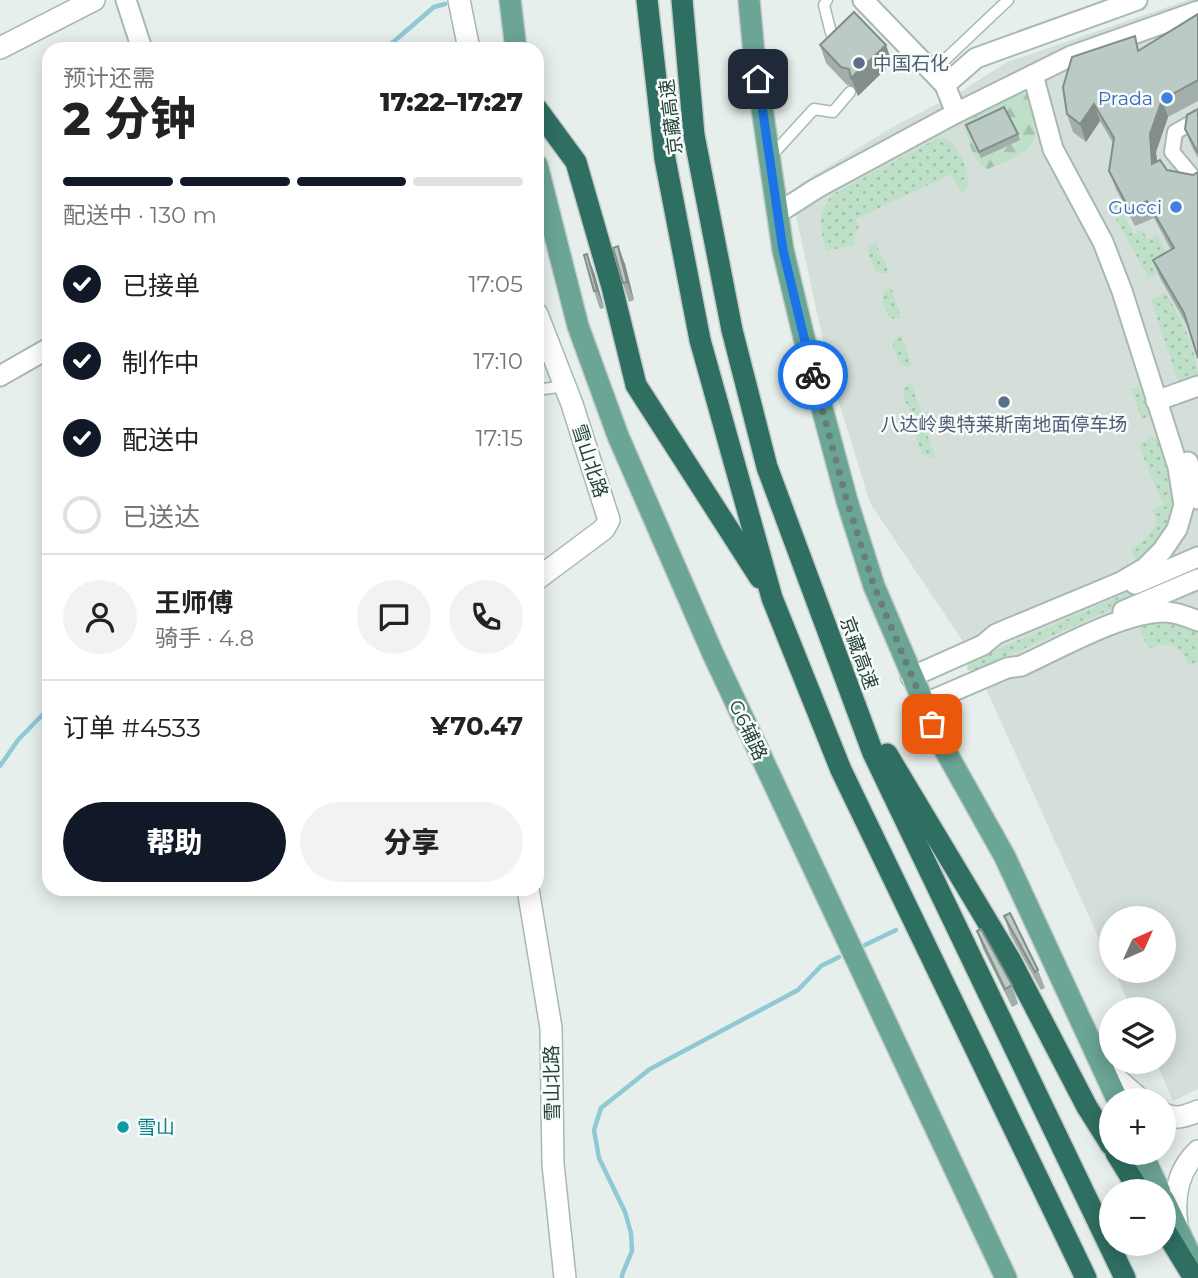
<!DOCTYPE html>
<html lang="zh">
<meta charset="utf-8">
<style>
body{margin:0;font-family:Montserrat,"Noto Sans SC",sans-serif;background:#f2f2f2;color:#222;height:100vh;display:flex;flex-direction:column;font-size:26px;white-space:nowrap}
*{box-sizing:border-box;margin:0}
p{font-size:23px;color:#767676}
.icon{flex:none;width:38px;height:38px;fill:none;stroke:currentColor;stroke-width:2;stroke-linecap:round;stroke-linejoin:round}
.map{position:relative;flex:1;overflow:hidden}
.details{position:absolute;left:42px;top:42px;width:502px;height:854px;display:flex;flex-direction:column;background:#fff;border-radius:21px;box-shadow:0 4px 18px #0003}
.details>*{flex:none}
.needle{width:46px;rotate:45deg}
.buttons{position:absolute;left:1099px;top:906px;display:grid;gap:14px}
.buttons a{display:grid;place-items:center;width:77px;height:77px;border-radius:50%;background:#fff;box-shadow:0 4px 18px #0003;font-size:35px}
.pin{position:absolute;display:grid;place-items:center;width:60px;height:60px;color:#fff;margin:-30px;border-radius:14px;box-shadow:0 4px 10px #0006}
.courier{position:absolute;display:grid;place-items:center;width:70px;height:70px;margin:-35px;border:5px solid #1a73e8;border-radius:50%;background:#fff;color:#222;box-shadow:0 2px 9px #0007}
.headline em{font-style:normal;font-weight:800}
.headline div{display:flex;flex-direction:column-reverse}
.headline{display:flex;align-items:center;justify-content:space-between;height:119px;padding:0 21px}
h1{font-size:46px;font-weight:800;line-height:52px}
.bar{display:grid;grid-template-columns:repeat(4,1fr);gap:10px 7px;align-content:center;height:84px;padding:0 21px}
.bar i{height:9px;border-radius:5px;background:#e0e0e0}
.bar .current{background:#111827}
.bar p{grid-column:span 4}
.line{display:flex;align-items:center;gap:18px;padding:0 21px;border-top:2px solid #e0e0e0}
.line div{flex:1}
.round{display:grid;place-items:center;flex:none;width:74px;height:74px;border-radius:37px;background:#f2f2f2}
ol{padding:0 21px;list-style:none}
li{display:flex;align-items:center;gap:21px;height:77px}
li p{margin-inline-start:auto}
li .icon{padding:7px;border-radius:50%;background:#111827;color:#fff;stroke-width:4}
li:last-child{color:#767676}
li i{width:38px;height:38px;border:4px solid #e0e0e0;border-radius:50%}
.action{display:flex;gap:14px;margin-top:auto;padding:14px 21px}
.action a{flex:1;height:80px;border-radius:42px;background:#111827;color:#fff;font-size:28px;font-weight:800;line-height:80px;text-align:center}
.action a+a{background:#f2f2f2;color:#222}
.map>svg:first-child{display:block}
.built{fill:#d4dfda}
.grass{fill:url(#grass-dots)}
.forest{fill:url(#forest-firs)}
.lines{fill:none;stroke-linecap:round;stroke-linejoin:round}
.stream{stroke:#8ec9d4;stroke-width:4.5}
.service-casing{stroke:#a8b8b2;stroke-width:13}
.pedestrian-casing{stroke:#a8b8b2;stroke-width:18}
.minor-casing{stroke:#a8b8b2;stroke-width:23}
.tertiary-casing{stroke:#a8b8b2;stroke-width:24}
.secondary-casing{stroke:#a4bbb3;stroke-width:24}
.primary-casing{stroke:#c2cac8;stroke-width:24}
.motorway-casing{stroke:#c2cac8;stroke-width:24}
.service{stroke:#fff;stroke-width:10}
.pedestrian{stroke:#fff;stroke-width:14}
.minor{stroke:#fff;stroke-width:19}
.tertiary{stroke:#fff;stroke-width:21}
.secondary{stroke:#fff;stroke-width:21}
.primary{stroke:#6aa596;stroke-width:21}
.motorway{stroke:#2f6f62;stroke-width:21}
.wall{fill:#a1aea9}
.shaded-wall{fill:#838d89}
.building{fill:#bbcac4;stroke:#838d89;stroke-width:2}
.done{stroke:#687f78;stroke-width:7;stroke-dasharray:0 12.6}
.route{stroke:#1a73e8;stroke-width:9}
.service-dot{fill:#5c6f8a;stroke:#f7fbf9;stroke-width:2.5}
.shop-dot{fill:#3f7fe0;stroke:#f7fbf9;stroke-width:2.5}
.culture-dot{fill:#0f9aa8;stroke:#f7fbf9;stroke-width:2.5}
.labels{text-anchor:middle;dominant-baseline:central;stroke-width:5;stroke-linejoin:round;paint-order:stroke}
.service-label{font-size:19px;fill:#4e5e75;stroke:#f7fbf9;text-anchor:start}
.shop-label{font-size:19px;fill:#366cbe;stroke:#f7fbf9;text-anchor:end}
.street-label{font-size:19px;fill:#24423a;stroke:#f7fbf9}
.culture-label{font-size:19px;fill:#0d838f;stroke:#f7fbf9;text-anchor:start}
</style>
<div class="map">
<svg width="1198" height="1278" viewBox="0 0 1198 1278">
<defs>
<pattern id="grass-dots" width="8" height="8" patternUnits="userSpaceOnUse" patternTransform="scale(1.75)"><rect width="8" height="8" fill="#bfe0c8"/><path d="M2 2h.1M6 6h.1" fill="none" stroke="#a4c1ad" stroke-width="1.8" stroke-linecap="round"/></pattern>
<pattern id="forest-firs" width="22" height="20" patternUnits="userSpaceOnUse" patternTransform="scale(1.75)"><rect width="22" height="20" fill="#bfe0c8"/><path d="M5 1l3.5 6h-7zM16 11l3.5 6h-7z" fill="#a4c1ad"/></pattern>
</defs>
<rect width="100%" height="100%" fill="#e6efeb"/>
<polygon class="built" points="1188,0 1198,0 1198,1089 1173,1101 1156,1062 1164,1062 1164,1010 1132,1010 1114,971 1164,971 1164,919 1111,919 1111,965 968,649 870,503 830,373 795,211 805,203 800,184 893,127 962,91 1007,62"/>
<g class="grass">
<path d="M942 138C959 142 972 175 967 190L961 192 951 174 856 219 859 227 854 235 855 245 826 251C820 226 816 215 833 194L936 139Z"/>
<polygon points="1117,202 1134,234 1142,230 1148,240 1157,235 1173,264 1149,278 1109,207"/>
<polygon points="875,242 889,272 885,274 876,271 868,256 869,247"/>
<polygon points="891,287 901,318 893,319 888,315 882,300 884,291"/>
<path d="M1166 293C1182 321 1198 349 1198 382L1180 386 1151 300Z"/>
<polygon points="901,335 912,365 907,367 899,363 893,348 894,339"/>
<polygon points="911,383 922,414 918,415 910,412 903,396 904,388"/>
<path d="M1139 387C1147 394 1152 406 1149 415L1142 420 1131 389Z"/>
<polygon points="924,426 935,456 930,458 922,454 916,439 917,430"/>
<path d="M1162 434 1177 499 1173 519 1139 569 1131 549C1142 542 1152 534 1157 521L1152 510 1163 504 1138 444Z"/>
<polygon points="1182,569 1187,571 1185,576 972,672 967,670 968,662"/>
<path d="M1167 619 1184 622 1198 631V662L1190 666C1180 644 1171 641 1148 648L1139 626Z"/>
</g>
<path class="forest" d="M1023 91 1027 95C1029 106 1036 122 1035 133 1034 154 1003 162 988 169 973 163 968 138 963 124L970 116Z"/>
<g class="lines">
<g class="stream">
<polyline points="385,49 434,7 445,4"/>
<polyline points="0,766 18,740 49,708"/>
<polyline points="865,945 896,930"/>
<polyline points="622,1278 622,1275 632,1251 631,1233 625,1212 599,1158 594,1130 601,1108 650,1069 798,990 821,966 839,957"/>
</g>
<defs>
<g id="service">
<polyline points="827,0 824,5 831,33"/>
<polyline points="932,72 1008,0"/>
<polyline points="771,156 814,109 833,112 850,92"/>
<polyline points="537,390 565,386"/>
</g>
<polyline id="pedestrian" points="1198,119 1175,132 1172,152 1198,183"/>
<g id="minor">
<polyline points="126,0 142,49"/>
<polyline points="863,0 945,85 956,113"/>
<polyline points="945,85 976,58 1137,0"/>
<polyline points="778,213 817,188 956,113 1071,56 1198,11"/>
<polyline points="0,376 49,348"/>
<polyline points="1156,401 1198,386"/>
<polyline points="1188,462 1198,499"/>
<polyline points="1135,584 1198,557"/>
<polyline points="1123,611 1198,579"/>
<polyline points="911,677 983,645 996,634 1121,582 1145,568 1162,551 1177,529 1184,505 1178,467 1122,291 1103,242 1053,149 1033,75"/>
<path d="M923 704 1007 668 1021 666C1061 648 1124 611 1167 612 1179 613 1188 617 1198 621"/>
</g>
<g id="tertiary">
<polyline points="459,0 469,49"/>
<polyline points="537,314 572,404 609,520 604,529 537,579"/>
<polyline points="528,889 551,1028 553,1164 565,1278"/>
<polyline points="1103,1067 1142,1101"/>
<path d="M1164 1114C1176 1120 1186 1116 1198 1111"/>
<path d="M1177 1225C1173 1197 1177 1171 1198 1151"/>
</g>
<polyline id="secondary" points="0,48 94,0"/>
<g id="primary">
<polyline points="510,0 516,49"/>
<polyline points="749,0 754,54 783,250 811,367 847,501 874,586 941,743 1005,857 1118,1101"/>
<polyline points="537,165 578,326 618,436 713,654 1006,1278"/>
<polyline points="1142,1153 1160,1192"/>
<polyline points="1164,1200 1193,1261"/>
</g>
<g id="motorway">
<polyline points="647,0 665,159 700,340 772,598 841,770 1086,1278"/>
<polyline points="682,0 694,135 732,330 767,467 873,753 1125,1278"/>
<polyline points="537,109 576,162 612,287 636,385 760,578"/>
<polyline points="887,754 1011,961 1087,1107 1111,1145"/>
<polyline points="1116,1153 1140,1192"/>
<polyline points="1164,1229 1194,1278"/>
</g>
</defs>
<use href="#service" class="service-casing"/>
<use href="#pedestrian" class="pedestrian-casing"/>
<use href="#minor" class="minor-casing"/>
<use href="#tertiary" class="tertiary-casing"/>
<use href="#secondary" class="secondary-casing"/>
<use href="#primary" class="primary-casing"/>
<use href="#motorway" class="motorway-casing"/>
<use href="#service" class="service"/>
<use href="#pedestrian" class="pedestrian"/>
<use href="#minor" class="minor"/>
<use href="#tertiary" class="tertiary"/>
<use href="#secondary" class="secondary"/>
<use href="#primary" class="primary"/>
<use href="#motorway" class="motorway"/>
</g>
<g class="wall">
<polygon points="1198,14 1198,101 1168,117 1156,152 1157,162 1188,327 1160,278 1153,260 1171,250 1154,218 1135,226 1116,189 1109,171 1113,143 1100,121 1086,142 1073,132 1067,114 1140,50"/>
<polygon points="820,45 886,45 892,63 858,96 854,87 847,85 826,63"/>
<polygon points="1198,109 1198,158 1192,147 1185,129"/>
<polygon points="966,125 1018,134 1020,140 981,158"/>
<polygon points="625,264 634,300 629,302 623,283"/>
<polygon points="594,272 604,308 600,309 594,291"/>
<polygon points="1004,916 1038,970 1045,988 1041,990 1010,934"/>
<polygon points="977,931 1012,985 1018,1004 1012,1007 983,949"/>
</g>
<g class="shaded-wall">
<polygon points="886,45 892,63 858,96 851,78"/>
<polygon points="1162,100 1168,117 1156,152 1159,182 1152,164 1150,134"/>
<polygon points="1094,104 1100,121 1086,142 1080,124"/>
<polygon points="618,246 625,264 634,300 627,282"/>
<polygon points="587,254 594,272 604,308 597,290"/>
</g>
<g class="building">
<polygon points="854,12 886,45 851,78 849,69 841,67 820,45"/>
<polygon points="1198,14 1198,80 1162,100 1150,134 1152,164 1160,160 1167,170 1193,175 1198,172 1198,358 1184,313 1153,260 1174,248 1147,201 1129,209 1109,171 1114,138 1094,104 1080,124 1067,114 1063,87 1072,57 1135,36 1138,51"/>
<polygon points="1004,107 1018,134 979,152 966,125"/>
<polygon points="1198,109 1198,153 1185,129 1187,115"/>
<polygon points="618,246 627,282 623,283 613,248"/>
<polygon points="587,254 597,290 594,291 584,255"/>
<polygon points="1010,913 1038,970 1035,972 1004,916"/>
<polygon points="981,929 1012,985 1005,989 977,931"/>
</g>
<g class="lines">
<polyline class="done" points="813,375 847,501 874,586 932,724"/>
<polyline class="route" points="758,79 783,250 813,375"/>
</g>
<g class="service-dot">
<circle cx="859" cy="63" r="7"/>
<circle cx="1004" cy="402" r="7"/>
</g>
<g class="shop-dot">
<circle cx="1167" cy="98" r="7"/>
<circle cx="1176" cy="207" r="7"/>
</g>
<circle class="culture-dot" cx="123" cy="1127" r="7"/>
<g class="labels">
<g class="service-label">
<text x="873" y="63">中国石化</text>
<text x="1004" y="424" text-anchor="middle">八达岭奥特莱斯南地面停车场</text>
</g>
<g class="shop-label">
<text x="1153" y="98">Prada</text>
<text x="1162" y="207">Gucci</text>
</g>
<g class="street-label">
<text transform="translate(671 117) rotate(-97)">京藏高速</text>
<text transform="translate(590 461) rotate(72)">雪山北路</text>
<text transform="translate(859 653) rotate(70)">京藏高速</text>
<text transform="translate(748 730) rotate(65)">G6辅路</text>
<text transform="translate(552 1083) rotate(-91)">雪山北路</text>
</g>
<g class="culture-label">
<text x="137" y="1127">雪山</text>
</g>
</g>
</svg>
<div class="buttons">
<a><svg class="needle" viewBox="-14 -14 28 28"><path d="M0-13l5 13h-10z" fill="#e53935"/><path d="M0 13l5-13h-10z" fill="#767676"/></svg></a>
<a><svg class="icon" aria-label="layers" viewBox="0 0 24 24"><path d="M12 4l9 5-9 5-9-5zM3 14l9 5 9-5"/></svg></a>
<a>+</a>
<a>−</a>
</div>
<div class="pin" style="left:932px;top:724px;background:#ea580c"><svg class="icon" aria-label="bag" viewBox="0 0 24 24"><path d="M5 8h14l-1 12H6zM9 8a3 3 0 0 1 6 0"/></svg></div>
<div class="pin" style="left:758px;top:79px;background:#1f2937"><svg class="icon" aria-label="home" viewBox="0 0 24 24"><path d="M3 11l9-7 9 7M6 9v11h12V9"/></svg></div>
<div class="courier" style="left:813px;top:375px"><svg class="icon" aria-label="bike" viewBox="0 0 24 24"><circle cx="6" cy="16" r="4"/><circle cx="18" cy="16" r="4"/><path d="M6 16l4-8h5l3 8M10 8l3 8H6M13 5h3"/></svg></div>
<section class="details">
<div class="headline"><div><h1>2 分钟</h1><p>预计还需</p></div><em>17:22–17:27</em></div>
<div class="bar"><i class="current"></i><i class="current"></i><i class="current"></i><i></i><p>配送中 · 130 m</p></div>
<ol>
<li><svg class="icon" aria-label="check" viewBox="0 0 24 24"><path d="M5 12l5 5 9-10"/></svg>已接单<p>17:05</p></li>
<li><svg class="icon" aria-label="check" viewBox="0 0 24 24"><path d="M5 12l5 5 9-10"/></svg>制作中<p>17:10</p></li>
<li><svg class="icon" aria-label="check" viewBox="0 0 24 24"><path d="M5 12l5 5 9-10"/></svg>配送中<p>17:15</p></li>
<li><i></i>已送达</li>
</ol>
<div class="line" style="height:126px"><a class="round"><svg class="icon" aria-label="person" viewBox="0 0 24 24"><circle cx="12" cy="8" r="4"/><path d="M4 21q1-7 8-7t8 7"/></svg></a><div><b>王师傅</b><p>骑手 · 4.8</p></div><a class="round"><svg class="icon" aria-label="chat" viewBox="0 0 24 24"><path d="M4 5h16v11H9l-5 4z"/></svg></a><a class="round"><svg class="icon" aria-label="phone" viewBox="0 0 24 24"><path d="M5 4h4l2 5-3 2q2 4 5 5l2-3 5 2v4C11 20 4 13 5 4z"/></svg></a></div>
<div class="line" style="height:91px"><div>订单 #4533</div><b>¥70.47</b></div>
<div class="action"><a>帮助</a><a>分享</a></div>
</section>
</div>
